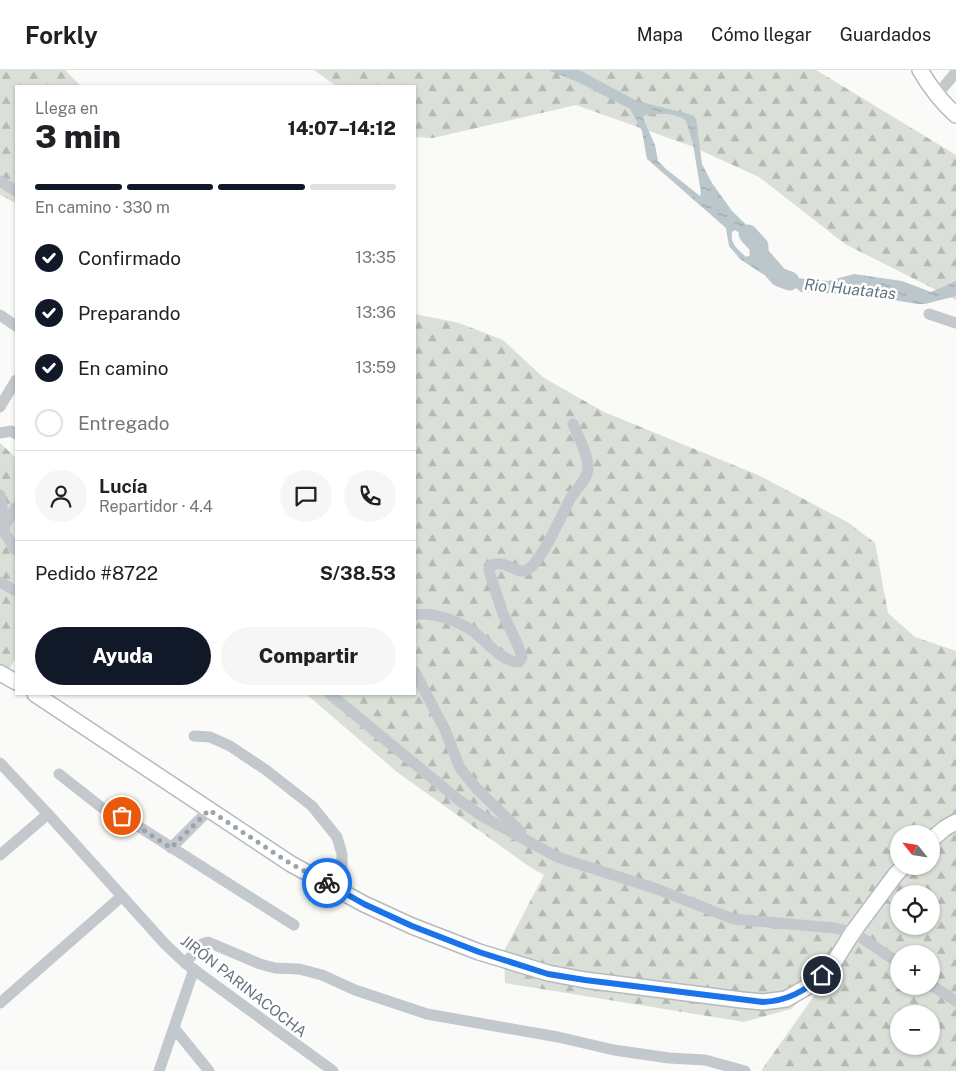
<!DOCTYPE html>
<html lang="es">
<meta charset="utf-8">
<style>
body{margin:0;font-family:"Public Sans",sans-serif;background:#f6f6f6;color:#202124;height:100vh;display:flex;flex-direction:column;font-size:19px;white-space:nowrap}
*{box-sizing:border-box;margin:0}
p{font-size:16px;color:#757577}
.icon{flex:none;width:28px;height:28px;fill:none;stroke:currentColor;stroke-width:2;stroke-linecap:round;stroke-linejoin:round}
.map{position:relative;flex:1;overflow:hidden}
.panel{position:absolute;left:15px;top:15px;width:401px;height:610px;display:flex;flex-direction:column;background:#fff;border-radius:0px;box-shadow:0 1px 4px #0004}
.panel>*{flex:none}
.needle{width:32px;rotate:300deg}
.tools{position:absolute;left:890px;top:755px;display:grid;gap:10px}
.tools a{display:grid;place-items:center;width:50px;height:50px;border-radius:50%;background:#fff;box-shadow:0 1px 4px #0004;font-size:25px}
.pin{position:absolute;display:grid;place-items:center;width:42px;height:42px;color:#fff;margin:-21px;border:2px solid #fff;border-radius:50%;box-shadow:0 1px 5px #0007}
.courier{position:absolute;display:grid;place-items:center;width:50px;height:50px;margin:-25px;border:4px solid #1a73e8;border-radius:50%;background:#fff;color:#222;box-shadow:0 1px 6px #0007}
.head em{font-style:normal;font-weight:800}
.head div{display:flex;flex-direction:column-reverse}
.head{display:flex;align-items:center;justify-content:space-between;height:85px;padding:0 20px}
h1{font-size:32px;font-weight:800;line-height:38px}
.bar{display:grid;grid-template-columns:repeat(4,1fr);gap:8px 5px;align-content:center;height:60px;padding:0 20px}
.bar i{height:6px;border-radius:4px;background:#e0e0e0}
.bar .selected{background:#111827}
.bar p{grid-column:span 4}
.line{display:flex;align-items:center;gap:12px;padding:0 20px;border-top:1px solid #e0e0e0}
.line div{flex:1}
.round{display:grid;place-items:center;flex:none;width:52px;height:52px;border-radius:26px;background:#f6f6f6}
ol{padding:0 20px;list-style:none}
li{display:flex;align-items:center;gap:15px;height:55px}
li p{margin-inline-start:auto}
li .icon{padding:5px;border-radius:50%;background:#111827;color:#fff;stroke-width:4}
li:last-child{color:#757577}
li i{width:28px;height:28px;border:2px solid #e0e0e0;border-radius:50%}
.action{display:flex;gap:10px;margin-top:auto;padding:10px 20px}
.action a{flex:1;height:58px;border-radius:30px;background:#111827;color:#fff;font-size:20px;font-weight:800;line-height:58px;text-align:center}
.action a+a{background:#f6f6f6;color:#202124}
header{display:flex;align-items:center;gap:30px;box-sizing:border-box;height:70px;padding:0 25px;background:#fff;border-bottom:1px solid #e0e0e0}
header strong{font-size:24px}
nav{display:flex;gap:28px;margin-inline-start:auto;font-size:18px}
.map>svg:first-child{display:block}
.forest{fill:url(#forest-firs);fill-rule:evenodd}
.water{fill:url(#water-ripples);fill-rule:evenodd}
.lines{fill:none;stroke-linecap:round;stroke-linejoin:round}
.river{stroke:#bbc7cb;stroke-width:19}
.major-casing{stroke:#b5babe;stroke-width:18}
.minor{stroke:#c3c8cc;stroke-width:11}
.major{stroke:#fff;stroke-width:15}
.done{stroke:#99a4ac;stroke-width:5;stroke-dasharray:0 9}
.route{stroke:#1a73e8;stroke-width:6}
.labels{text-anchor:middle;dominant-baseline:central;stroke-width:5;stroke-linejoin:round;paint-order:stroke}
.street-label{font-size:15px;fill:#657683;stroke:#fff}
.water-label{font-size:16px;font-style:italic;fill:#60757c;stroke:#fff}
</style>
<header>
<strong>Forkly</strong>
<nav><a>Mapa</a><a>Cómo llegar</a><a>Guardados</a></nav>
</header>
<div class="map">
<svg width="956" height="1001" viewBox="0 0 956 1001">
<defs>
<pattern id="forest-firs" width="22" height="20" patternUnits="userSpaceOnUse" patternTransform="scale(1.25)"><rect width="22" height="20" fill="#dadfd7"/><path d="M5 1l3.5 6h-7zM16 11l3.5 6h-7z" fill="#b4b9b4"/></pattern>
<pattern id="water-ripples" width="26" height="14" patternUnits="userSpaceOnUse" patternTransform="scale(1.25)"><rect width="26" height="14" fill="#bbc7cb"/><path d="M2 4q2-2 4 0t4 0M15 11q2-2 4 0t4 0" fill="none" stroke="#9ca6aa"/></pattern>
</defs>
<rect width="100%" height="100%" fill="#fafaf8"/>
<g class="forest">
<polygon points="0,0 65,0 81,16 16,16 16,133 0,125"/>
<polygon points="314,0 816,0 956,85 956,230 845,174 759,107 691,76 576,35 433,68 415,67 415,16 336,16"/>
<path d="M415 244 459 253 503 270 544 308 604 342 758 405 849 453 875 473 888 543 915 567 956 581V1001H761L814 926 824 908 791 939 744 952 505 913 504 881 544 805 530 797 397 702 306 624H415ZM899 764H931V796H899ZM899 824H931V856H899ZM899 884H931V916H899ZM899 944H931V976H899Z"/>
<polygon points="0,373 16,388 16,588 10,598 0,602"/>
</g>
<path class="water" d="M548 0H579L637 31 693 45 696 49 702 94 712 113 732 141 763 171 766 178 760 188 762 191 776 200 795 208 828 211 854 204 902 211 931 222 956 211V226L925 234H917L865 225 801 222 796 218 787 216 761 203 740 189 729 176 726 158 647 89 642 61 630 39 580 13ZM645 45C657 44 677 42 686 51L693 74 701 123 700 126 666 99 658 91 655 75 643 48ZM735 160 750 169 753 173 751 185 746 187C738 179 730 175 732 162Z"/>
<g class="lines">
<polyline class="river" points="748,164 759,176 759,184 779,207 790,211"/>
<defs>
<g id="major">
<path d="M920 0C930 17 941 32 956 45"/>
<polyline points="0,603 16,612"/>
<polyline points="35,624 291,794 364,834 412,856 479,882 548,903 585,910 742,930 763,932 786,929 814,913 831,897 853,862 896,804 904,796"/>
<polyline points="931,770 945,758 956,752"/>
</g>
</defs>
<use href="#major" class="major-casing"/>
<g class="minor">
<polyline points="937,25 956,2"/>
<polyline points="0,111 16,121"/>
<polyline points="929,244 956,253"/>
<polyline points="0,245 16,256"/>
<polyline points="0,337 16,310"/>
<polyline points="0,363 11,361 16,364"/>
<polyline points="0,425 2,436 3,460 16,480"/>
<polyline points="3,459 16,437"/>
<polyline points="0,512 16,521"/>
<path d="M415 545C433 541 460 552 474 562 485 571 504 593 519 592L522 587 517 573 503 544 489 501 491 495C509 489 514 505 527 500 540 494 562 445 569 431 574 421 588 410 588 398 588 383 578 367 573 354"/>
<polyline points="415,602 445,660 460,698 477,719 521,762"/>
<polyline points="330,624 460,731 482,746 557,787 657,819 733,849 834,858 853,862 899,893"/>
<polyline points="194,666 210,667 230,676 266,700 312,736 337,767 342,784 342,803 337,819"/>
<polyline points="0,693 48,744 165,874 185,893 333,1001"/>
<polyline points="59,704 101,737 122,746 294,855"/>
<polyline points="171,778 209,740"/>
<polyline points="0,785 48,744"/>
<polyline points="185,893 202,874 208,872 260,894 275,898 299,899 322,905 355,920 427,944 558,967 614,980 669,988 705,990 745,1001"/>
<polyline points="931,915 956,931"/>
<polyline points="0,933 122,826"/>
<polyline points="174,958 209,1001"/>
<polyline points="159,1001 194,899"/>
</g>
<use href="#major" class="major"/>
</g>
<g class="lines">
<polyline class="done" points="122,746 171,778 209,740 291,794 327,813"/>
<path class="route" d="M327 813 364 834 412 856 479 882 548 904 585 910 763 932C786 931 806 921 822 905"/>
</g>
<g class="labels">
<g class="street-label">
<text transform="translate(244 916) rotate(38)">JIRÓN PARINACOCHA</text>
</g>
<g class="water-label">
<text transform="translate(850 219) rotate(6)">Rio Huatatas</text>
</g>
</g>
</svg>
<div class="tools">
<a><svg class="needle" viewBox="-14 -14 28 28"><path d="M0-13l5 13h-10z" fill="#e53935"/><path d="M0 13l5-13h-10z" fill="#757577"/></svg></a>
<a><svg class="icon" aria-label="locate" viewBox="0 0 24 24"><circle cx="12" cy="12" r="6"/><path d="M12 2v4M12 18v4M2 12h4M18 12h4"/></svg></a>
<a>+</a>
<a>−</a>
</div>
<div class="pin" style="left:122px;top:746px;background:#ea580c"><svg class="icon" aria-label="bag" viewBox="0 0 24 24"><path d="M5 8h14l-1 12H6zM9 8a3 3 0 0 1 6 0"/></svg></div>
<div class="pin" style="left:822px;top:905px;background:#1f2937"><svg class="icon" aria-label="home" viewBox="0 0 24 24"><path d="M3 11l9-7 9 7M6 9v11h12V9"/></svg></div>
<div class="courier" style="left:327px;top:813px"><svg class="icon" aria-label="bike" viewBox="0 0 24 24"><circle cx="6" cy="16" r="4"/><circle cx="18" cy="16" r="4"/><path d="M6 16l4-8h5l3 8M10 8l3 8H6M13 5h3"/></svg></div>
<section class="panel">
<div class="head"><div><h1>3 min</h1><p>Llega en</p></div><em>14:07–14:12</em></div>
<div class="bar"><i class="selected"></i><i class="selected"></i><i class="selected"></i><i></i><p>En camino · 330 m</p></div>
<ol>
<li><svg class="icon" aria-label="check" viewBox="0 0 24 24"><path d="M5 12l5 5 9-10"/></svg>Confirmado<p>13:35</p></li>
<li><svg class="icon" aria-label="check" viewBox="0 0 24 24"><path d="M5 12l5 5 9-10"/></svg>Preparando<p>13:36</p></li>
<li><svg class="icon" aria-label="check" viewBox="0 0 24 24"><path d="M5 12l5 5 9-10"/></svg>En camino<p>13:59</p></li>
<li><i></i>Entregado</li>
</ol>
<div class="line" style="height:90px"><a class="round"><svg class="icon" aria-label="person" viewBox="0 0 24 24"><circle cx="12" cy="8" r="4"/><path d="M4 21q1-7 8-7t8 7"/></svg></a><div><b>Lucía</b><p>Repartidor · 4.4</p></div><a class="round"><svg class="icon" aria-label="chat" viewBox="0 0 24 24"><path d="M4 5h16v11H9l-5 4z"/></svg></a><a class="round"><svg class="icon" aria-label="phone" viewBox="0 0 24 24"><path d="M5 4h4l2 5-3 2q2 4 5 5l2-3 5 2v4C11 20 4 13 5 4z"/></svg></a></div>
<div class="line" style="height:65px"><div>Pedido #8722</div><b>S/38.53</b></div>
<div class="action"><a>Ayuda</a><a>Compartir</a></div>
</section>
</div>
